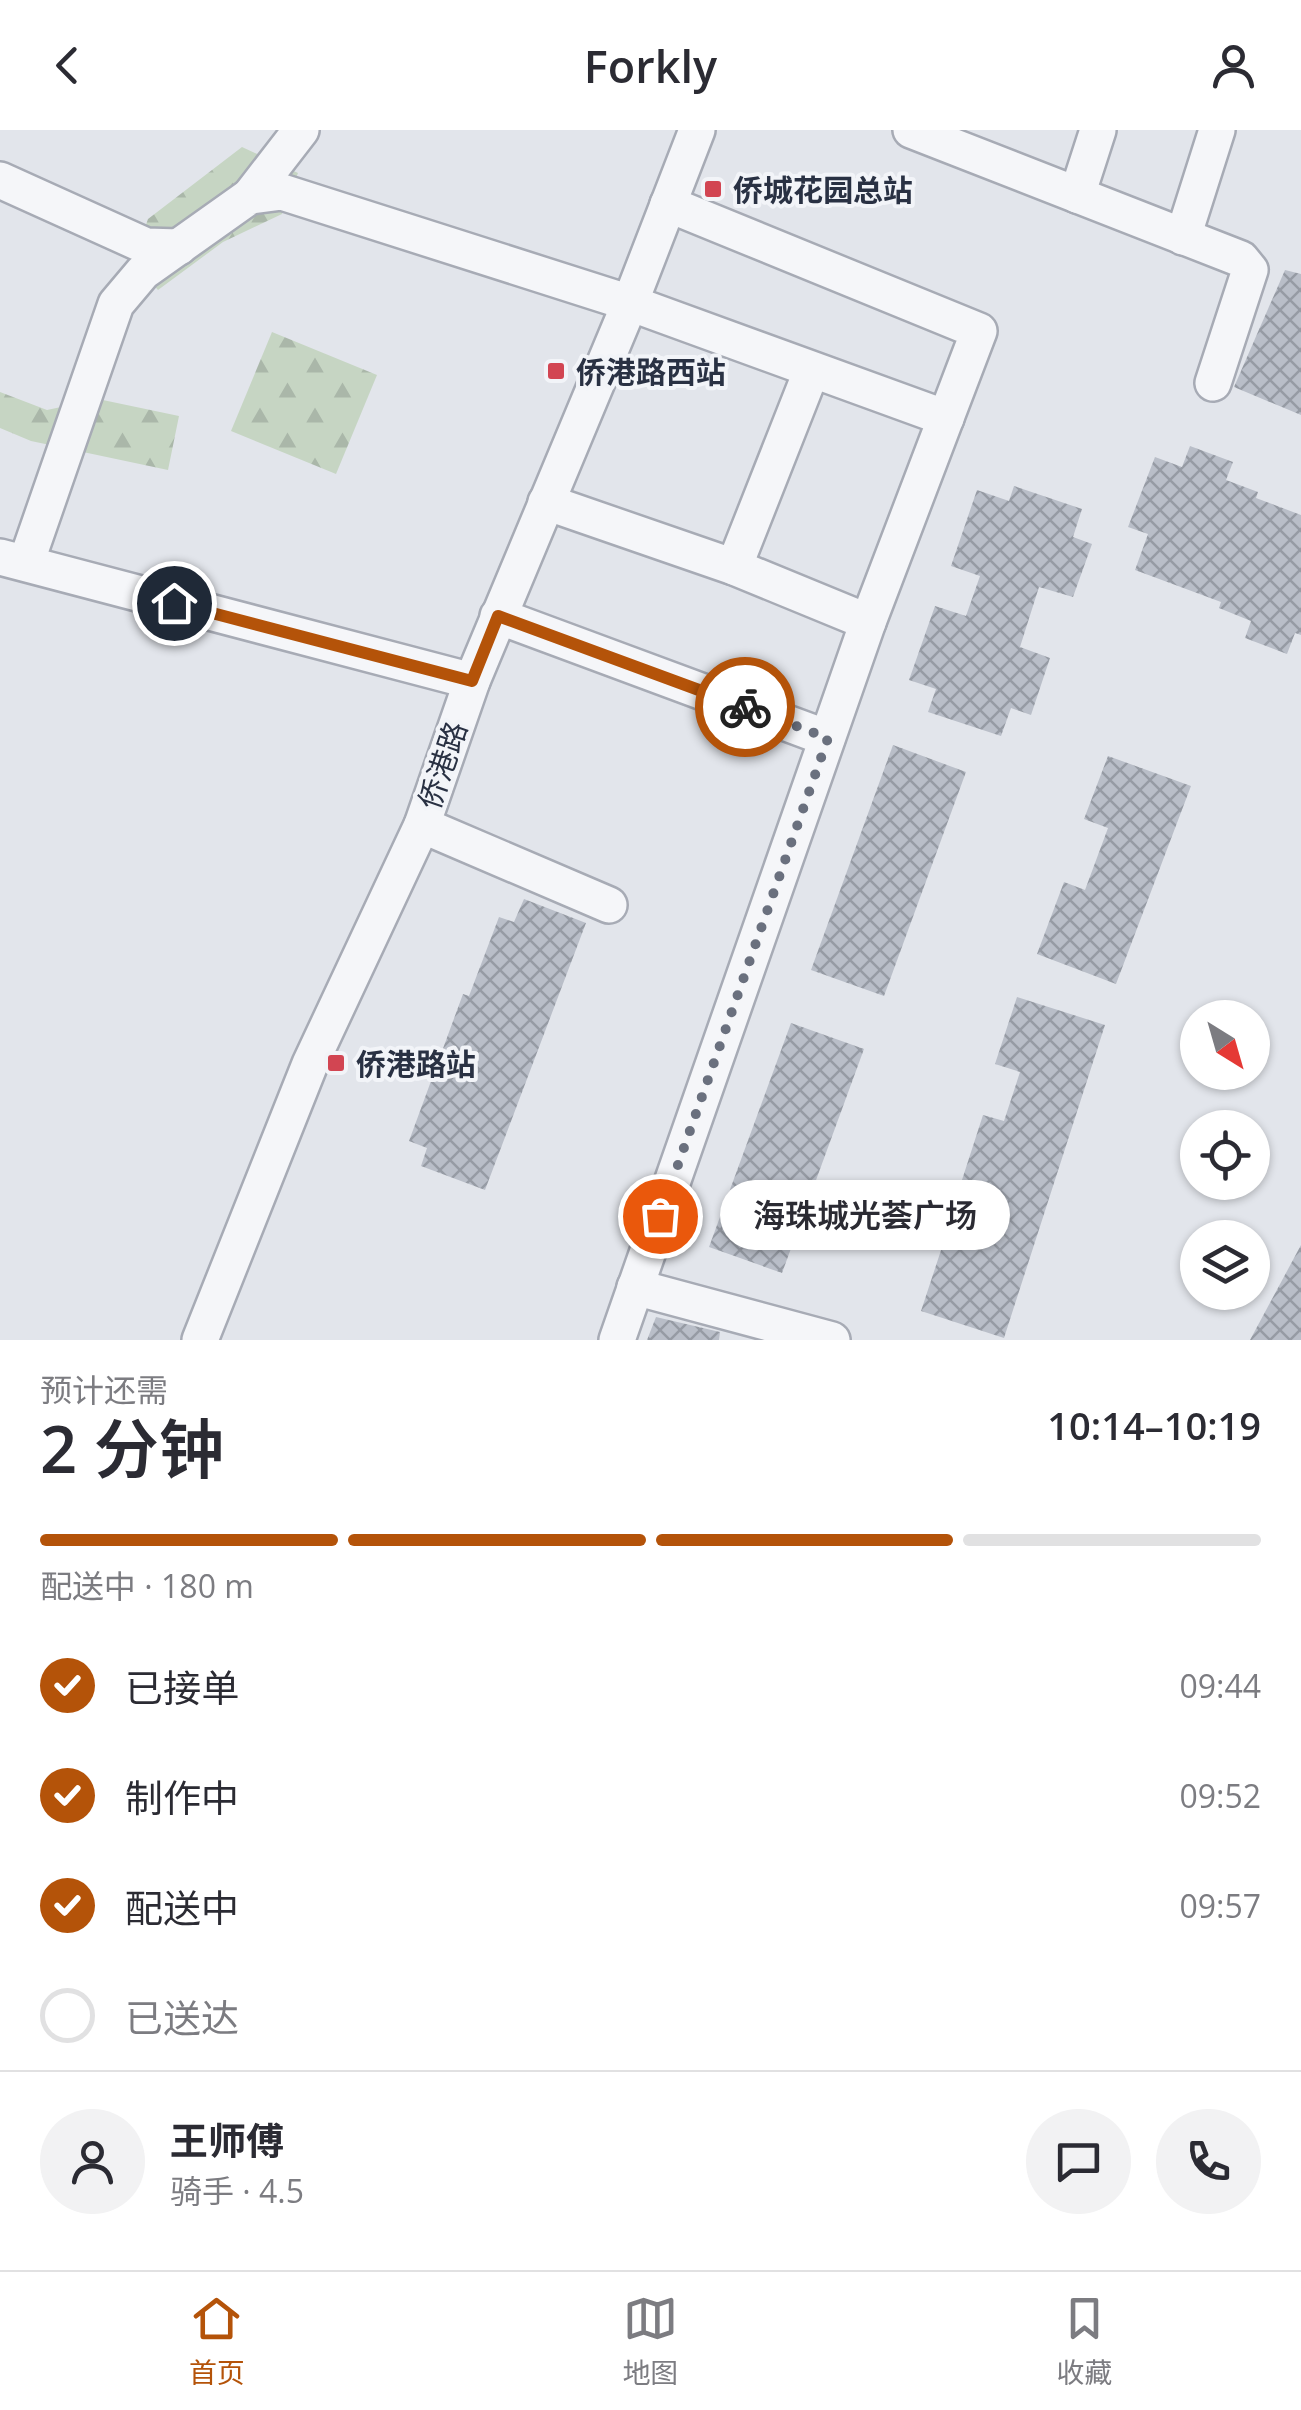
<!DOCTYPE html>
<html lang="zh">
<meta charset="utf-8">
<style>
body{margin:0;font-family:"Open Sans","Noto Sans SC",sans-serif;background:#f2f2f3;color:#2b2b33;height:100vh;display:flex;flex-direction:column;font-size:38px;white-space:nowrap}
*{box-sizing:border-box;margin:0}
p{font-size:32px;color:#7c7c81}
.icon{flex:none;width:55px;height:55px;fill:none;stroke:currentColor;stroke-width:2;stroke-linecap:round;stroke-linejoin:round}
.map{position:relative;height:1210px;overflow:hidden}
.drawer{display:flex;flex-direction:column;background:#fff;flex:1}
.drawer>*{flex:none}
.needle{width:65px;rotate:143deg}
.tools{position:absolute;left:1180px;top:870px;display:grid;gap:20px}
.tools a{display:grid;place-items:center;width:90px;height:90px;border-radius:50%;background:#fff;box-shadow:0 2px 8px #0004;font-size:50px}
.pin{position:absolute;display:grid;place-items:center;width:85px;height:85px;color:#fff;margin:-42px;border:5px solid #fff;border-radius:50%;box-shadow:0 2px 10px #0007}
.courier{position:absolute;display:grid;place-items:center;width:100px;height:100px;margin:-50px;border:8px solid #b45309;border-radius:50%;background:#fff;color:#222;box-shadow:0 2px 12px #0007}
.bubble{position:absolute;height:70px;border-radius:35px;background:#fff;box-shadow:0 2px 8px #0004;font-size:32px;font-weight:600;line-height:70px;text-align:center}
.headline em{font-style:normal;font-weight:600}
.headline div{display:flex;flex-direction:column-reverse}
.headline{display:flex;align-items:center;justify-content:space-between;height:170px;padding:0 40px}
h1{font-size:65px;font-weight:600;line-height:75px}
.bar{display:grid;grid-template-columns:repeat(4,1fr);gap:15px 10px;align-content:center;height:120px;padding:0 40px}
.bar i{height:12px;border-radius:8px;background:#e1e1e2}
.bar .on{background:#b45309}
.bar p{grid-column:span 4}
.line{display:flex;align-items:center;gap:25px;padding:0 40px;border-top:2px solid #e1e1e2}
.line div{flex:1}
.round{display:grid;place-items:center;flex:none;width:105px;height:105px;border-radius:52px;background:#f2f2f3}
ol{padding:0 40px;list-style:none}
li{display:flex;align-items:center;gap:30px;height:110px}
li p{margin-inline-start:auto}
li .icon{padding:10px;border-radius:50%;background:#b45309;color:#fff;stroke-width:4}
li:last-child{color:#7c7c81}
li i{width:55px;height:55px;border:5px solid #e1e1e2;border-radius:50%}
header{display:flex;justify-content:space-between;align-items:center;height:130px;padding:0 40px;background:#fff;font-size:45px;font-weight:600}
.tabs{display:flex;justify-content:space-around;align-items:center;height:140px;border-top:2px solid #e1e1e2;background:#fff;font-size:28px;color:#7c7c81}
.tabs a{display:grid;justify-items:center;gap:5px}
.tabs .on{color:#b45309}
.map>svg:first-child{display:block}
.forest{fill:url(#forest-firs)}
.building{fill:url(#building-cross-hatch)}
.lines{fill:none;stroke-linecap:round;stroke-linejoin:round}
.minor-casing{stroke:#a7abb5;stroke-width:40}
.minor{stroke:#f5f6f9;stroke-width:35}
.done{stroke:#6a707e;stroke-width:10;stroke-dasharray:0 18}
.route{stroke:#b45309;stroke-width:12}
.poi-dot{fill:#d24552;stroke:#f2f4f8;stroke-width:4}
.labels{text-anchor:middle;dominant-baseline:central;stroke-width:8;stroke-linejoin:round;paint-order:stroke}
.poi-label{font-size:30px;font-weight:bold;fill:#293143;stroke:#f2f4f8;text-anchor:start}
.street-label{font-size:30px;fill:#293143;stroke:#f2f4f8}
</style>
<header><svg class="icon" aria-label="back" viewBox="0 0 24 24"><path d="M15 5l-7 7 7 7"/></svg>Forkly<svg class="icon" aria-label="person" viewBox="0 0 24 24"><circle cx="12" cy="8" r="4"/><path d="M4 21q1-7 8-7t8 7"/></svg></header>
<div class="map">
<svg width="1301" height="1210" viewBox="0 0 1301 1210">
<defs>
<pattern id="forest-firs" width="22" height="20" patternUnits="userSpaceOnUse" patternTransform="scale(2.5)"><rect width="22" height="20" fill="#c6d5c3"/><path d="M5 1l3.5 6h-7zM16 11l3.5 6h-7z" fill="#aab7a9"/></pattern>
<pattern id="building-cross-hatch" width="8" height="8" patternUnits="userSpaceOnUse" patternTransform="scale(2.5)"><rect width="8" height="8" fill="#b9bec8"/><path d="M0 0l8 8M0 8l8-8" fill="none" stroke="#969ba4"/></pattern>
</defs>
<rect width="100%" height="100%" fill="#e2e5eb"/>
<g class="forest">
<polygon points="242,17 298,43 282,84 223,112 158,160 133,132 148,89"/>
<polygon points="272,202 377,245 336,344 231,301"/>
<polygon points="0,262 47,280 98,269 179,286 168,340 31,311 0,298"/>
</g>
<g class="building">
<polygon points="1285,140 1301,144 1301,285 1234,257"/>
<polygon points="1190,316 1233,332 1226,350 1258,362 1256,368 1301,385 1301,505 1295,503 1287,524 1245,508 1251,491 1219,478 1221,472 1135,440 1148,404 1128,397 1155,327 1182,337"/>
<polygon points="1014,356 1082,379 1073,407 1092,414 1073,467 1039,457 1020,517 1050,528 1031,585 1011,578 1001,606 928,582 936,559 909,550 935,476 966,486 980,446 951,436 977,360 1009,371"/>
<polygon points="893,615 966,642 884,866 811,840"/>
<polygon points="1108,626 1191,656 1116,854 1037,824 1064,752 1085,760 1108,698 1084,689"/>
<polygon points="524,769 586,793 485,1060 421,1036 427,1018 409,1011 463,864 469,866 499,787 514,792"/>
<polygon points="1017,867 1105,895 1004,1208 921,1181 946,1105 972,1114 989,1062 961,1053 983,985 1004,991 1020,942 995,934"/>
<polygon points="791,893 864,919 782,1143 709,1117"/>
<polygon points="1301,1115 1301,1210 1250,1210"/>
<polygon points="656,1187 720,1202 719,1210 647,1210"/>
</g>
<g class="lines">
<defs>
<g id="minor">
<polyline points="911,0 1241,129 1250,140 1213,253"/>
<polyline points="0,50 146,116 179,117"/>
<polyline points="1077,65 1098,0"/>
<polyline points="250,66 301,0"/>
<polyline points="1183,107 1217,0"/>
<polyline points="546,372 734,437 868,492"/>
<polyline points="0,427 472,551"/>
<polyline points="26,433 116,174 143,142 250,66 282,62 630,173 946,288"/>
<polyline points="734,437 811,242"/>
<polyline points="498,486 827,608"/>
<polyline points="422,695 609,775"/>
<polyline points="635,1157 832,1210"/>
<polyline points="200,1210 310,934 422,695 472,551 630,173 697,0"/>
<polyline points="617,1210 868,492 979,201 668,74"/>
</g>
</defs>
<use href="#minor" class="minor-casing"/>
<use href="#minor" class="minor"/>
</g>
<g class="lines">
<polyline class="done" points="660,1086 828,608 745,577"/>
<polyline class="route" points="174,473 472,551 498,486 745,577"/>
</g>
<g class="poi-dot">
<rect x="703" y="49" width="20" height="20" rx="5"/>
<rect x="546" y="231" width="20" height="20" rx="5"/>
<rect x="326" y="923" width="20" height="20" rx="5"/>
</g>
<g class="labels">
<g class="poi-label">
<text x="733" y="59">侨城花园总站</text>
<text x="576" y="241">侨港路西站</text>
<text x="356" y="933">侨港路站</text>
</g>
<g class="street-label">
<text transform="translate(442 635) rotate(-71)">侨港路</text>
</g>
</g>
</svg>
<div class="tools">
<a><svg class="needle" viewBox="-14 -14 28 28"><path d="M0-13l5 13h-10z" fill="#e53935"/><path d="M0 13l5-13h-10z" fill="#7c7c81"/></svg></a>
<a><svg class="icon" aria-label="locate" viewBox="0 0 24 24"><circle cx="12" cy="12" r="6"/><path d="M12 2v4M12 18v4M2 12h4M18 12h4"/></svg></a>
<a><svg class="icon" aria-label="layers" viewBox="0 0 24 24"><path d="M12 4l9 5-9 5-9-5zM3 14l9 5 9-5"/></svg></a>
</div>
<div class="pin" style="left:660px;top:1086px;background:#ea580c"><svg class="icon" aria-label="bag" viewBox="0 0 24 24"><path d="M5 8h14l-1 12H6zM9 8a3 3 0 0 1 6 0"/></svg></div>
<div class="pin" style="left:174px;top:473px;background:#1f2937"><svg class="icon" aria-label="home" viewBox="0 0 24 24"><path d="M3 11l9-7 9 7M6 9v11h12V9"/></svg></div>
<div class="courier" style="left:745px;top:577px"><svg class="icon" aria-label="bike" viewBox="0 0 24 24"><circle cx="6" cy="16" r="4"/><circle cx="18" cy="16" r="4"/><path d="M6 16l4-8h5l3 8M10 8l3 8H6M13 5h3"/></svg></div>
<div class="bubble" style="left:720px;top:1050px;width:290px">海珠城光荟广场</div>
</div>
<section class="drawer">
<div class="headline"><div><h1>2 分钟</h1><p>预计还需</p></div><em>10:14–10:19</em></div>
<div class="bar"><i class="on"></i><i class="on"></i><i class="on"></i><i></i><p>配送中 · 180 m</p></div>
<ol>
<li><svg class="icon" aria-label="check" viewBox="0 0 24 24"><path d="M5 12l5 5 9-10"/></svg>已接单<p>09:44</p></li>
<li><svg class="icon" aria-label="check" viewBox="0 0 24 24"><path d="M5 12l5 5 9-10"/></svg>制作中<p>09:52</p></li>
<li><svg class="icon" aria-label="check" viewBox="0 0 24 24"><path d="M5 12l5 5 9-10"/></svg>配送中<p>09:57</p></li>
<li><i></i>已送达</li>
</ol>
<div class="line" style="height:180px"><a class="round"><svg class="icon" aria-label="person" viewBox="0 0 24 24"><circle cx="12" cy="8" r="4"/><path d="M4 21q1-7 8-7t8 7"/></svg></a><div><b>王师傅</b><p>骑手 · 4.5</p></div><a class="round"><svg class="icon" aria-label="chat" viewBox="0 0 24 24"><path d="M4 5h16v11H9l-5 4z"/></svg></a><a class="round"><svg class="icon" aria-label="phone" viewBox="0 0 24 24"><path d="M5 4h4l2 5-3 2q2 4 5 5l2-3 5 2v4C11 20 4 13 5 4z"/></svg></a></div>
</section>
<nav class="tabs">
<a class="on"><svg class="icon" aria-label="home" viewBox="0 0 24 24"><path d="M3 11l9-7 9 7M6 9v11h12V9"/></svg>首页</a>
<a><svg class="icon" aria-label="map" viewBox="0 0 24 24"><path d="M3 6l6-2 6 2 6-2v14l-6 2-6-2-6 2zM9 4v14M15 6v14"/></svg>地图</a>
<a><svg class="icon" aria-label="saved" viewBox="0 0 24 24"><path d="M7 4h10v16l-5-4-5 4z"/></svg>收藏</a>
</nav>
